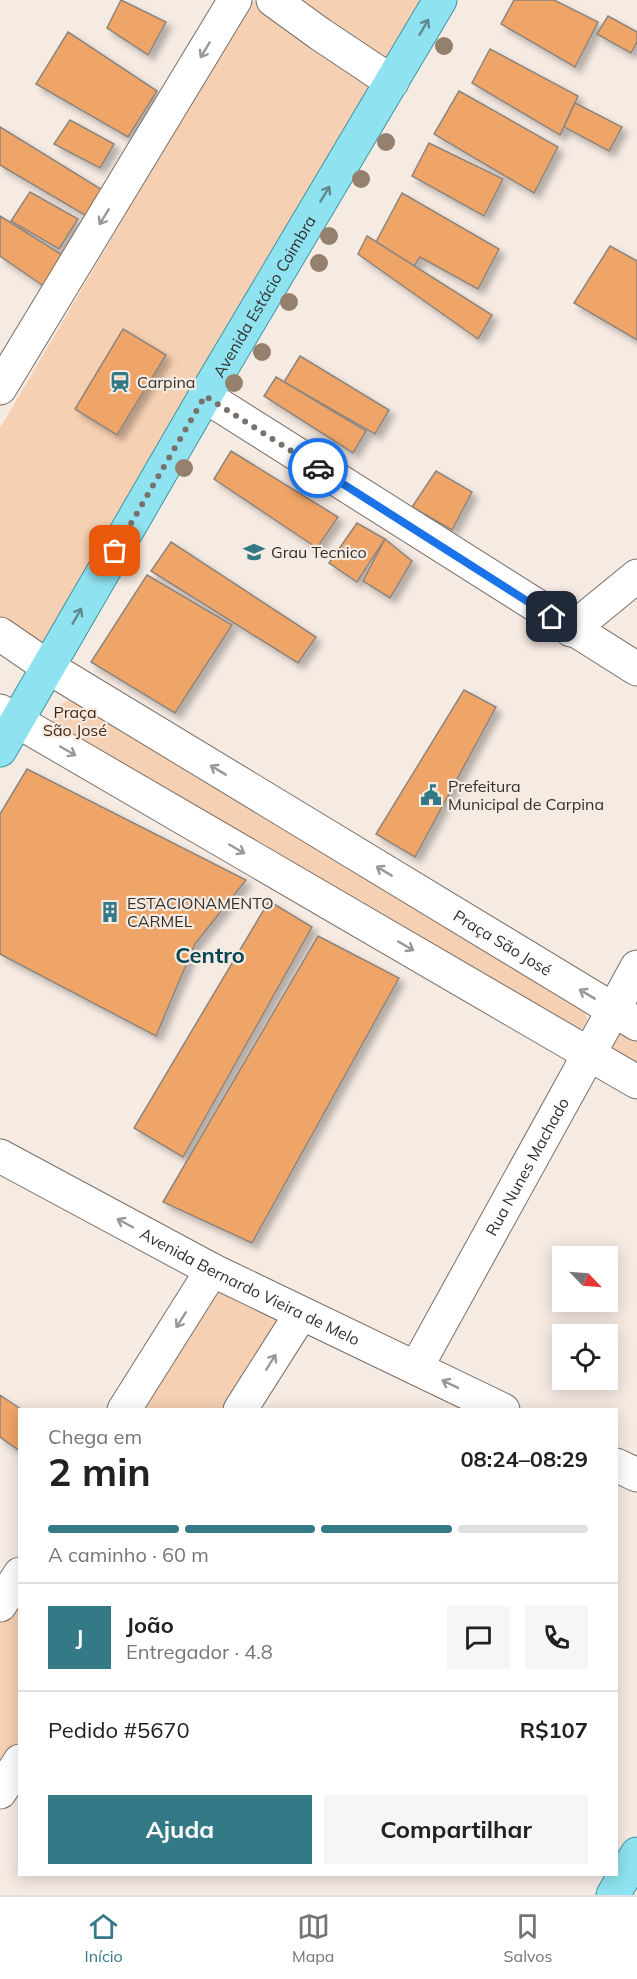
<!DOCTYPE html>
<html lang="pt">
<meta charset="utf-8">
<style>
body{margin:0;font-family:Mulish,sans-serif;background:#f6f6f6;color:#202124;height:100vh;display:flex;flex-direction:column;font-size:22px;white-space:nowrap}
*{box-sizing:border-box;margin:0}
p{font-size:20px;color:#757577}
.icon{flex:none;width:33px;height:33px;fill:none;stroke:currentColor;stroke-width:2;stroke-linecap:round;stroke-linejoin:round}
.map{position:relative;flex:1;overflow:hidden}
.drawer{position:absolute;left:18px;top:1408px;width:600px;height:468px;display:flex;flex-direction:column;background:#fff;border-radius:0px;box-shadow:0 3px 15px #0003}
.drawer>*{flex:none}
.needle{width:39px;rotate:115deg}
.buttons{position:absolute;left:552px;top:1246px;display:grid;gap:12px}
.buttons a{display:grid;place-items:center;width:66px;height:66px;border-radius:0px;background:#fff;box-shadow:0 3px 15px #0003;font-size:30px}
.pin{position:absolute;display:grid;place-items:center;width:51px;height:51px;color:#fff;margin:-26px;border-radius:12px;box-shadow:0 3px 9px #0006}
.courier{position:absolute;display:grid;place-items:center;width:60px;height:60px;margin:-30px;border:4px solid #1a73e8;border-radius:50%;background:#fff;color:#222;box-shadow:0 2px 8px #0007}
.headline em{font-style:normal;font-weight:700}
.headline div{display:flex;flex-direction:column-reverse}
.headline{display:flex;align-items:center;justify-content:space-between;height:102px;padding:0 30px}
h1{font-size:39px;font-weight:700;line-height:45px}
.bar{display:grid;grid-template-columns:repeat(4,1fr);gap:9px 6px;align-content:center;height:72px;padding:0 30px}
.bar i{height:8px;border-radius:4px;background:#e0e0e0}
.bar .current{background:#337986}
.bar p{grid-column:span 4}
.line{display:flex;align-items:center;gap:15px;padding:0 30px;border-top:2px solid #e0e0e0}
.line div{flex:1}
.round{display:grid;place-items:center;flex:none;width:63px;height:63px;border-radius:0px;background:#f6f6f6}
.button{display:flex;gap:12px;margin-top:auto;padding:12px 30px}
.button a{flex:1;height:69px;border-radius:0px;background:#337986;color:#fff;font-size:24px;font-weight:700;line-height:69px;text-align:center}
.button a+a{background:#f6f6f6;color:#202124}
.dock{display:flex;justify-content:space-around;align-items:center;height:84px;border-top:2px solid #e0e0e0;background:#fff;font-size:16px;color:#757577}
.dock a{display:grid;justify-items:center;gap:3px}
.dock .current{color:#337986}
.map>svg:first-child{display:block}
.green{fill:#f6d0b2}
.building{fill:#efa567;stroke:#8e857d;stroke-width:1.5;filter:url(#shadow)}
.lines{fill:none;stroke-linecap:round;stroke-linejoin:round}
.minor-casing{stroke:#797069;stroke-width:35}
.primary-casing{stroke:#3e97a4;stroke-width:35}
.minor{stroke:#fff;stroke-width:33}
.primary{stroke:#8fe2ef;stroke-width:33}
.tree{fill:#957f6d}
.oneway{stroke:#62898e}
.oneway2{stroke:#9a9896}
.done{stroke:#78716c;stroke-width:6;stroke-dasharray:0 10.8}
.route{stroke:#1a73e8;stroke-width:8}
.labels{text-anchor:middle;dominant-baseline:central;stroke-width:4.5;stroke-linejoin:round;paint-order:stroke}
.street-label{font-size:16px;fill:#34302c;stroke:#f6ebe3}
.poi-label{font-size:16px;fill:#34302c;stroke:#f6ebe3;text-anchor:start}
.park-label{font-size:16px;fill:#45270c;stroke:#f6ebe3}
.district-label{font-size:22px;font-weight:bold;fill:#084751;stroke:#f6ebe3}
</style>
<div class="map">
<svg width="637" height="1895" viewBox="0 0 637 1895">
<defs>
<filter id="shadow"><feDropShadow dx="5.5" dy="5.5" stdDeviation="3" flood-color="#0004"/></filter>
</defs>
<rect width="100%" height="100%" fill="#f6ebe3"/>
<g class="green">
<polygon points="252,0 381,85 48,651 0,617 0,428"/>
<polygon points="297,0 426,0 390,62"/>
<path d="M71 700 581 1009C590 1017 588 1025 578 1031L52 723C52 710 59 703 71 700Z"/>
<polygon points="622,1032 637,1040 637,1069 609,1053 614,1034"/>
<polygon points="210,1278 295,1317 237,1410 126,1410"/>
<polygon points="19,1579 19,1756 0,1788 0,1610"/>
</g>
<g class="building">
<polygon points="121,0 166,22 148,55 107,28"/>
<polygon points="514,0 554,0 598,22 575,67 501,24"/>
<polygon points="608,16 637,32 637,42 631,53 597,34"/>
<polygon points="68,32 157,91 128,137 36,84"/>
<polygon points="490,49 578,96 560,135 472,83"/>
<polygon points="459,91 558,147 534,193 434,134"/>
<polygon points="575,103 622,127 609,151 564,127"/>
<polygon points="70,120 114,144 100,168 54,144"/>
<polygon points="0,127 104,191 90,218 0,165"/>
<polygon points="429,143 503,179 484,216 412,176"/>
<polygon points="30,192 78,219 59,249 11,221"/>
<polygon points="402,193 499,249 478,289 420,257 414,266 376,242"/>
<polygon points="0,216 64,256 45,287 0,256"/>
<polygon points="367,236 492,315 478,339 358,254"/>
<polygon points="610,246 637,261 637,340 574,303"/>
<polygon points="123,329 166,355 117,435 75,409"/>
<polygon points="300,356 389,410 375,434 284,382"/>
<polygon points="276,377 366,431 353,453 264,396"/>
<polygon points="231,451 338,517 317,548 214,479"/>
<polygon points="436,471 472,492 452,530 412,507"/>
<polygon points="357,523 385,539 357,582 329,563"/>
<polygon points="385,539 412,561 390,598 363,581"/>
<polygon points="171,542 316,637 298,663 151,571"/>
<polygon points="147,575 232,625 175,713 91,662"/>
<polygon points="464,690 496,707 415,857 376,834"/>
<polygon points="27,769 246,880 195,944 156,1036 0,954 0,814"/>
<polygon points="269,901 312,927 183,1157 134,1128"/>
<polygon points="318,936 399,978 252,1243 163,1202"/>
<polygon points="0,1395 22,1410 20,1410 20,1451 0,1437"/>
</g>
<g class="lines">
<defs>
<g id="minor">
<polyline points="273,0 320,34 392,82"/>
<polyline points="0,388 235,0"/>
<polyline points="205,396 637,669"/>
<polyline points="571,630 637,576"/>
<path id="s1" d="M0 634 48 667 637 1024"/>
<polyline points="0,711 637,1082"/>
<path id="s2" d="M0 1156 212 1270 503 1410"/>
<path id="s3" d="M416 1368 637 967"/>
<polyline points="124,1410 212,1270"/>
<polyline points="240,1410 301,1314"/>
<polyline points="616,1465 637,1475"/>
<polyline points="0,1605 20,1574"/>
<polyline points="0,1792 20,1761"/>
</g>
<g id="primary">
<path id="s4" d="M0 750 205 396 440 0"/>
<polyline points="613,1895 637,1854"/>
</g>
</defs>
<use href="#minor" class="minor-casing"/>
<use href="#primary" class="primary-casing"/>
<use href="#minor" class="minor"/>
<use href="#primary" class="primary"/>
</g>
<g class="tree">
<circle cx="444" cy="46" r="9"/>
<circle cx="386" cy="142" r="9"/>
<circle cx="361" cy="179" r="9"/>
<circle cx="329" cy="236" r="9"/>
<circle cx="319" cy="263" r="9"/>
<circle cx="289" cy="302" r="9"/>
<circle cx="262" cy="352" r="9"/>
<circle cx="234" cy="383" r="9"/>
<circle cx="184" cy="468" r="9"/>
</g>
<defs><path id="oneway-shaft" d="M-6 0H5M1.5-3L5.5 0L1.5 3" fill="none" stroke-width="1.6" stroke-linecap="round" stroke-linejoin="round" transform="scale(1.5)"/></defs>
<g class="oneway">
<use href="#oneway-shaft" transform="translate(424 27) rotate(-60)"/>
<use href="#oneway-shaft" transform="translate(325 194) rotate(-59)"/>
<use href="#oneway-shaft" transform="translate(77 616) rotate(-60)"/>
</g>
<g class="oneway2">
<use href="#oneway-shaft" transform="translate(205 50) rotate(121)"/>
<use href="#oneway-shaft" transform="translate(104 217) rotate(121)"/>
<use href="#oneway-shaft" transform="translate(68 751) rotate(30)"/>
<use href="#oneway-shaft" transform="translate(218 770) rotate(-149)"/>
<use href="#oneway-shaft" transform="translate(237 849) rotate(30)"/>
<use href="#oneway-shaft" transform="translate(384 871) rotate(-149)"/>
<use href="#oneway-shaft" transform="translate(406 946) rotate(30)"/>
<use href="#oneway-shaft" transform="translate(587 994) rotate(-149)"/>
<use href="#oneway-shaft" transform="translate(125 1223) rotate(-152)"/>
<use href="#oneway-shaft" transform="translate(181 1320) rotate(122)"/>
<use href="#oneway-shaft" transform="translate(271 1362) rotate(-58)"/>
<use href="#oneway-shaft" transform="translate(450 1384) rotate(-154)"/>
</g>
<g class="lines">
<polyline class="done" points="115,551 205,396 318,468"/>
<polyline class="route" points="318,468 552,617"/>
</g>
<defs>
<symbol id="station-bare" viewBox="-9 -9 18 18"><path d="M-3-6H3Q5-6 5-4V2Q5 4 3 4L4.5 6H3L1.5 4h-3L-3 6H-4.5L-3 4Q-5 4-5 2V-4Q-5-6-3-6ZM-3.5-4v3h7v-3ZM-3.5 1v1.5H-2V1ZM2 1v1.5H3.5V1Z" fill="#337986" stroke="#f6ebe3" stroke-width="2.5" paint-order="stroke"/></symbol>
<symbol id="university-bare" viewBox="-9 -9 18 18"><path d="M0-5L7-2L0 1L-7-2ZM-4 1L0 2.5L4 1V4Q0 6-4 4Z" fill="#337986" stroke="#f6ebe3" stroke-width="2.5" paint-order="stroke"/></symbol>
<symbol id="civic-bare" viewBox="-9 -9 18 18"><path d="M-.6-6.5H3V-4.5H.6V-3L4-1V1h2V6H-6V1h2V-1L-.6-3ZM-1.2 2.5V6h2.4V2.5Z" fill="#337986" stroke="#f6ebe3" stroke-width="2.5" paint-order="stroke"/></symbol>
<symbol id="building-bare" viewBox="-9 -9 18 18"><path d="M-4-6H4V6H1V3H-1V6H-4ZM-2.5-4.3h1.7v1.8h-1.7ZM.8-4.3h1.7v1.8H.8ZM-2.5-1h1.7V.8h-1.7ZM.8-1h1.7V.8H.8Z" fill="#337986" stroke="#f6ebe3" stroke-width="2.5" paint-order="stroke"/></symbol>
</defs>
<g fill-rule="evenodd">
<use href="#station-bare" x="105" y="367" width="30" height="30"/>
<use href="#university-bare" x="239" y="537" width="30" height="30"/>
<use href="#civic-bare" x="416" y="780" width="30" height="30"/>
<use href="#building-bare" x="95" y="897" width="30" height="30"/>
</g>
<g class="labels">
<g class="street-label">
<text stroke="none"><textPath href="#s4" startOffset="525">Avenida Estácio Coimbra</textPath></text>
<text stroke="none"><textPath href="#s1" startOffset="590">Praça São José</textPath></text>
<text stroke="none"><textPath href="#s3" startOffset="230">Rua Nunes Machado</textPath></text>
<text stroke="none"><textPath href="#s2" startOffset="282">Avenida Bernardo Vieira de Melo</textPath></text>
</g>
<g class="poi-label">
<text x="137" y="382">Carpina</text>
<text x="271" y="552">Grau Tecnico</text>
<text x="448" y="786">Prefeitura<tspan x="448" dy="18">Municipal de Carpina</tspan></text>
<text x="127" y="903">ESTACIONAMENTO<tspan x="127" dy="18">CARMEL</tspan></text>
</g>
<g class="park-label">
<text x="75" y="712">Praça<tspan x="75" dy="18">São José</tspan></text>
</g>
<g class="district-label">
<text x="210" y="955">Centro</text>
</g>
</g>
</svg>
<div class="buttons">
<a><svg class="needle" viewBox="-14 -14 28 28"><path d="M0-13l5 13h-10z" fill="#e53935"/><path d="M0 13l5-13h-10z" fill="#757577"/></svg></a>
<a><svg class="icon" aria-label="locate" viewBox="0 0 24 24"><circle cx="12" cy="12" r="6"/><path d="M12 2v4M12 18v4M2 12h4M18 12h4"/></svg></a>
</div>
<div class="pin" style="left:115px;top:551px;background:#ea580c"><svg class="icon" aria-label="bag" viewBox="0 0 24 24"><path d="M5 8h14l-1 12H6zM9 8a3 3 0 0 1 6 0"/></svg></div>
<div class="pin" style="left:552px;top:617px;background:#1f2937"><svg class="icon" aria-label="home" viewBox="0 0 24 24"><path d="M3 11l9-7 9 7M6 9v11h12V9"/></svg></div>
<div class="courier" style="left:318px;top:468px"><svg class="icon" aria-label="car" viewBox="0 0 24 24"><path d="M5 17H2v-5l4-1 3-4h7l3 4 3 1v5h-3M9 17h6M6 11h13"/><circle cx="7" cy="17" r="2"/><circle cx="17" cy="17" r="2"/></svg></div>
<section class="drawer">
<div class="headline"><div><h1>2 min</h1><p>Chega em</p></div><em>08:24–08:29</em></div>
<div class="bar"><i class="current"></i><i class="current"></i><i class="current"></i><i></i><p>A caminho · 60 m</p></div>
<div class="line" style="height:108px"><b class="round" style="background:#337986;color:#fff">J</b><div><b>João</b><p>Entregador · 4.8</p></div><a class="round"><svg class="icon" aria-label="chat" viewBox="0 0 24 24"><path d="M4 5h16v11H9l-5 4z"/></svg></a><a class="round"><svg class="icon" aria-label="phone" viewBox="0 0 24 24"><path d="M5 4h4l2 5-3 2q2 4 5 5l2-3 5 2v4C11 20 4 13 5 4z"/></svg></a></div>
<div class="line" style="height:78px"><div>Pedido #5670</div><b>R$107</b></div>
<div class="button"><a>Ajuda</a><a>Compartilhar</a></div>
</section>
</div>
<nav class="dock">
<a class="current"><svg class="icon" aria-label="home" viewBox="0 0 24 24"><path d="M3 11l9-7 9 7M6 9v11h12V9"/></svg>Início</a>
<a><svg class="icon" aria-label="map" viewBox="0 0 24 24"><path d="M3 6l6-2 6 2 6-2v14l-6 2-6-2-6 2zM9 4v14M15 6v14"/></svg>Mapa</a>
<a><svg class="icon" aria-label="saved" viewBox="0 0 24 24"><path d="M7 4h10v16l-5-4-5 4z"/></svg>Salvos</a>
</nav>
